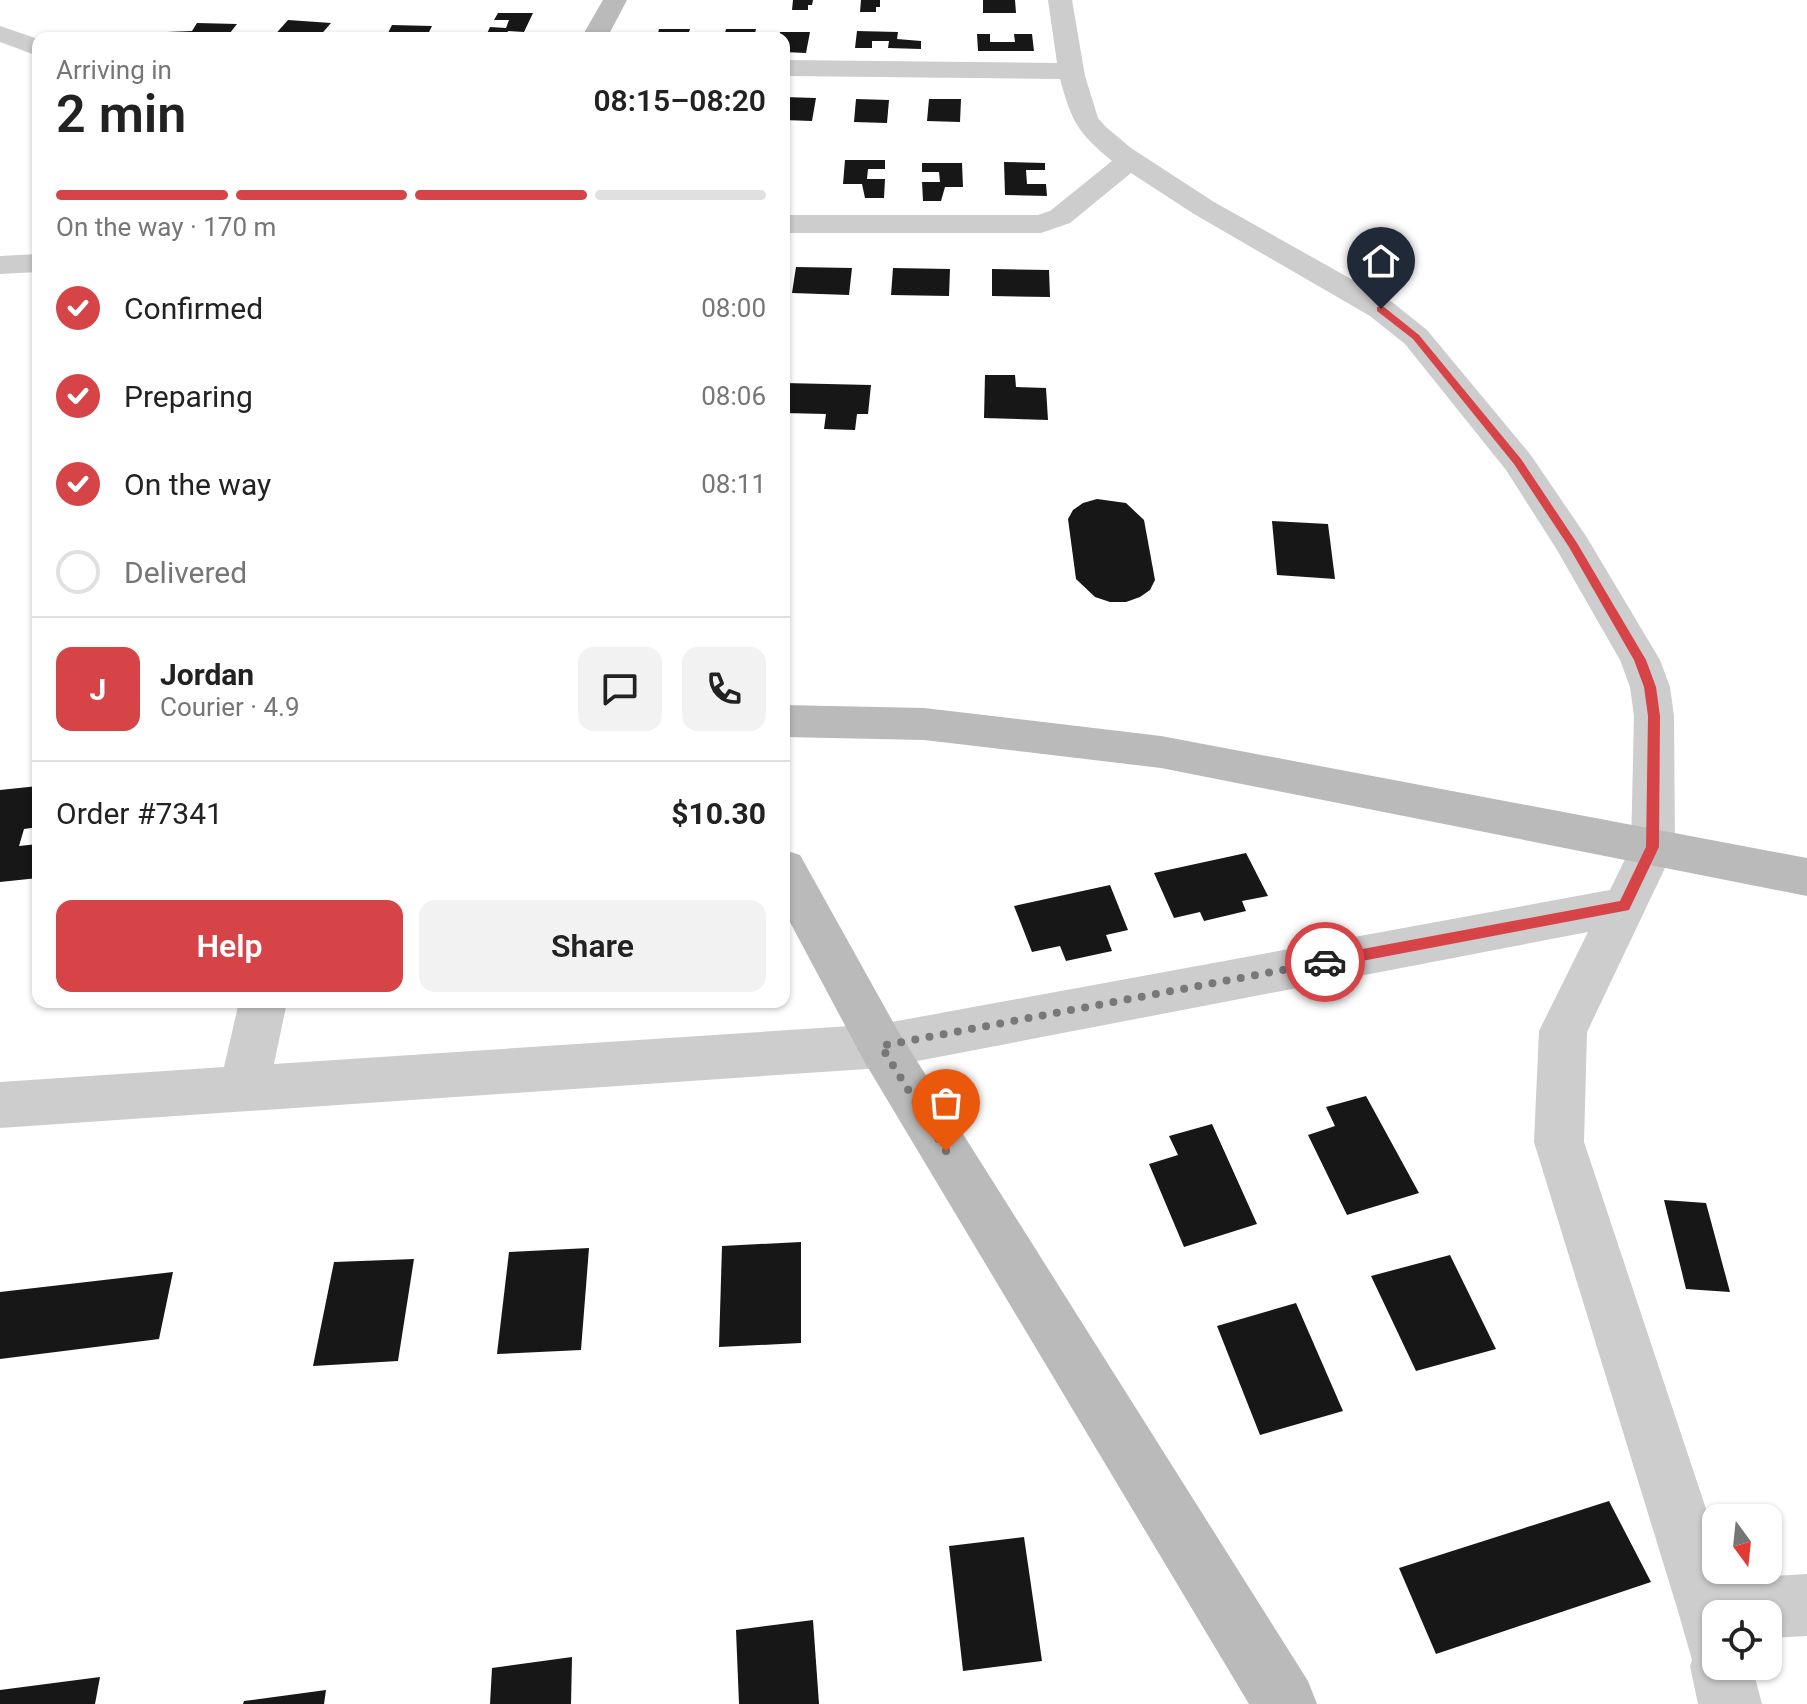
<!DOCTYPE html>
<meta charset="utf-8">
<style>
body{margin:0;font-family:Roboto,sans-serif;background:#f2f2f2;color:#222;height:100vh;display:flex;flex-direction:column;font-size:30px;white-space:nowrap}
*{box-sizing:border-box;margin:0}
p{font-size:26px;color:#767676}
.icon{flex:none;width:44px;height:44px;fill:none;stroke:currentColor;stroke-width:2;stroke-linecap:round;stroke-linejoin:round}
.map{position:relative;flex:1;overflow:hidden}
.panel{position:absolute;left:32px;top:32px;width:758px;height:976px;display:flex;flex-direction:column;background:#fff;border-radius:16px;box-shadow:0 2px 6px #0004}
.panel>*{flex:none}
.needle{width:52px;rotate:165deg}
.controls{position:absolute;left:1702px;top:1504px;display:grid;gap:16px}
.controls a{display:grid;place-items:center;width:80px;height:80px;border-radius:16px;background:#fff;box-shadow:0 2px 6px #0004;font-size:40px}
.pin{position:absolute;display:grid;place-items:center;width:68px;height:68px;color:#fff;margin:-82px -34px;border-radius:50% 50% 50% 0;rotate:-45deg;box-shadow:0 0 8px #0007}
.pin .icon{rotate:45deg}
.courier{position:absolute;display:grid;place-items:center;width:80px;height:80px;margin:-40px;border:6px solid #d64447;border-radius:50%;background:#fff;color:#222;box-shadow:0 2px 10px #0007}
.summary em{font-style:normal;font-weight:600}
.summary div{display:flex;flex-direction:column-reverse}
.summary{display:flex;align-items:center;justify-content:space-between;height:136px;padding:0 24px}
h1{font-size:52px;font-weight:600;line-height:60px}
.bar{display:grid;grid-template-columns:repeat(4,1fr);gap:12px 8px;align-content:center;height:96px;padding:0 24px}
.bar i{height:10px;border-radius:6px;background:#e0e0e0}
.bar .current{background:#d64447}
.bar p{grid-column:span 4}
.line{display:flex;align-items:center;gap:20px;padding:0 24px;border-top:2px solid #e0e0e0}
.line div{flex:1}
.round{display:grid;place-items:center;flex:none;width:84px;height:84px;border-radius:16px;background:#f2f2f2}
ol{padding:0 24px;list-style:none}
li{display:flex;align-items:center;gap:24px;height:88px}
li p{margin-inline-start:auto}
li .icon{padding:8px;border-radius:50%;background:#d64447;color:#fff;stroke-width:4}
li:last-child{color:#767676}
li i{width:44px;height:44px;border:4px solid #e0e0e0;border-radius:50%}
.primary-button{display:flex;gap:16px;margin-top:auto;padding:16px 24px}
.primary-button a{flex:1;height:92px;border-radius:16px;background:#d64447;color:#fff;font-size:32px;font-weight:600;line-height:92px;text-align:center}
.primary-button a+a{background:#f2f2f2;color:#222}
.map>svg:first-child{display:block}
.building{fill:#171717}
.lines{fill:none;stroke-linecap:round;stroke-linejoin:round}
.street{fill:#cdcdcd;fill-rule:evenodd}
.secondary{fill:#bababa;fill-rule:evenodd}
.route{fill:#d64447}
.done{stroke:#787878;stroke-width:8;stroke-dasharray:0 14.4}
</style>
<div class="map">
<svg width="1807" height="1704" viewBox="0 0 1807 1704">
<rect width="100%" height="100%" fill="#fff"/>
<g class="building">
<polygon points="793,0 813,0 812,5 808,5 808,10 792,10"/>
<polygon points="861,0 880,0 880,7 876,7 876,12 860,12"/>
<polygon points="983,0 1015,0 1016,13 983,13"/>
<polygon points="498,13 533,13 524,32 508,31 506,37 485,38 490,27 506,28 509,20 494,20"/>
<polygon points="288,20 331,23 318,38 272,38"/>
<polygon points="197,23 237,24 226,38 211,38 214,33 198,33 194,38 162,38 167,32 192,31"/>
<polygon points="392,25 432,26 426,38 395,35 393,38 361,38 364,34 388,33"/>
<polygon points="659,29 690,29 687,38 657,38"/>
<polygon points="726,29 756,29 754,38 724,38"/>
<polygon points="857,31 898,32 897,39 921,41 921,49 888,48 889,41 872,41 872,48 855,48"/>
<polygon points="780,32 810,32 806,53 784,52 784,38 779,38"/>
<polygon points="977,34 990,34 990,42 1015,42 1014,34 1032,34 1034,51 978,51"/>
<polygon points="784,97 816,98 812,121 784,120"/>
<polygon points="856,99 889,100 887,123 854,122"/>
<polygon points="929,99 961,99 960,122 927,121"/>
<polygon points="845,160 885,160 885,169 868,169 867,179 885,179 884,198 865,198 862,184 843,184"/>
<polygon points="1004,162 1045,163 1045,170 1026,170 1027,184 1046,184 1047,196 1005,195"/>
<polygon points="922,163 962,163 963,187 945,187 941,201 923,201 922,182 940,182 939,172 922,172"/>
<polygon points="796,267 852,268 849,295 792,293"/>
<polygon points="893,268 950,269 949,296 891,295"/>
<polygon points="992,269 1049,270 1050,297 992,296"/>
<polygon points="985,375 1015,375 1016,387 1046,388 1048,420 984,418"/>
<polygon points="784,383 871,385 868,414 857,414 855,430 824,429 826,414 784,413"/>
<polygon points="1097,499 1126,503 1144,520 1155,580 1150,590 1140,597 1126,602 1110,602 1095,597 1076,579 1068,519 1073,510 1083,503"/>
<polygon points="1272,521 1328,524 1335,579 1277,575"/>
<polygon points="38,786 38,827 24,829 19,846 38,844 38,878 0,882 0,790"/>
<polygon points="1246,853 1268,896 1242,901 1246,911 1204,921 1200,912 1174,918 1154,873"/>
<polygon points="1110,885 1128,930 1106,935 1112,951 1066,961 1060,946 1032,952 1014,906"/>
<polygon points="1366,1096 1419,1193 1347,1215 1308,1135 1335,1126 1326,1107"/>
<polygon points="1212,1124 1257,1224 1184,1247 1149,1164 1178,1155 1169,1136"/>
<polygon points="1664,1200 1706,1203 1730,1292 1686,1289"/>
<polygon points="801,1242 801,1343 719,1347 722,1246"/>
<polygon points="589,1248 581,1350 497,1354 509,1252"/>
<polygon points="1450,1255 1496,1349 1416,1371 1371,1276"/>
<polygon points="414,1259 398,1361 313,1366 334,1262"/>
<polygon points="173,1272 159,1339 0,1359 0,1292"/>
<polygon points="1296,1303 1343,1411 1260,1435 1217,1326"/>
<polygon points="1609,1501 1651,1582 1436,1654 1399,1568"/>
<polygon points="1024,1537 1042,1661 963,1671 949,1546"/>
<polygon points="813,1620 819,1704 739,1704 736,1630"/>
<polygon points="572,1657 571,1704 490,1704 492,1668"/>
<polygon points="100,1677 95,1704 0,1704 0,1690"/>
<polygon points="326,1690 324,1704 243,1704 244,1701"/>
</g>
<g class="lines">
<g class="street">
<path d="M1048 0H1072L1085 76 1098 118 1106 127 1131 148 1214 202 1392 302 1427 330 1530 454 1586 536 1660 660 1670 687 1674 716 1675 847 1587 1032 1584 1142 1716 1539V1570H1726L1729 1579 1807 1574V1636L1768 1638V1614H1716V1666H1752L1762 1704H1698L1690 1666 1692 1660 1678 1611 1534 1142 1539 1031 1588 932 881 1068 0 1128V1082L224 1067 239 1002H287L274 1064 881 1024 1610 890 1631 847 1634 716 1630 687 1620 660 1557 550 1506 470 1405 344 1370 316 1194 214 1131 173 1070 223 1041 233H784V215H1038L1050 211 1112 161C1077 132 1072 122 1060 79L784 76V60L1057 63Z"/>
<polygon points="0,26 38,39 38,56 0,42"/>
<polygon points="38,254 38,272 0,274 0,256"/>
</g>
<g class="secondary">
<polygon points="603,0 627,0 607,38 581,38"/>
<polygon points="784,705 924,708 1161,736 1807,858 1807,896 1161,768 924,740 784,737"/>
<polygon points="784,850 800,855 898,1031 1308,1681 1317,1704 1249,1704 864,1061 784,911"/>
</g>
</g>
<polygon class="route" points="1377,307 1384,307 1419,335 1521,459 1577,543 1646,660 1656,687 1660,716 1659,847 1629,910 1325,968 1319,962 1325,956 1620,901 1646,847 1648,716 1644,687 1634,660 1569,547 1514,464 1413,339 1377,311"/>
<g class="lines">
<polyline class="done" points="946,1151 881,1046 1325,962"/>
</g>
</svg>
<div class="controls">
<a><svg class="needle" viewBox="-14 -14 28 28"><path d="M0-13l5 13h-10z" fill="#e53935"/><path d="M0 13l5-13h-10z" fill="#767676"/></svg></a>
<a><svg class="icon" aria-label="locate" viewBox="0 0 24 24"><circle cx="12" cy="12" r="6"/><path d="M12 2v4M12 18v4M2 12h4M18 12h4"/></svg></a>
</div>
<div class="pin" style="left:946px;top:1151px;background:#ea580c"><svg class="icon" aria-label="bag" viewBox="0 0 24 24"><path d="M5 8h14l-1 12H6zM9 8a3 3 0 0 1 6 0"/></svg></div>
<div class="pin" style="left:1381px;top:309px;background:#1f2937"><svg class="icon" aria-label="home" viewBox="0 0 24 24"><path d="M3 11l9-7 9 7M6 9v11h12V9"/></svg></div>
<div class="courier" style="left:1325px;top:962px"><svg class="icon" aria-label="car" viewBox="0 0 24 24"><path d="M5 17H2v-5l4-1 3-4h7l3 4 3 1v5h-3M9 17h6M6 11h13"/><circle cx="7" cy="17" r="2"/><circle cx="17" cy="17" r="2"/></svg></div>
<section class="panel">
<div class="summary"><div><h1>2 min</h1><p>Arriving in</p></div><em>08:15–08:20</em></div>
<div class="bar"><i class="current"></i><i class="current"></i><i class="current"></i><i></i><p>On the way · 170 m</p></div>
<ol>
<li><svg class="icon" aria-label="check" viewBox="0 0 24 24"><path d="M5 12l5 5 9-10"/></svg>Confirmed<p>08:00</p></li>
<li><svg class="icon" aria-label="check" viewBox="0 0 24 24"><path d="M5 12l5 5 9-10"/></svg>Preparing<p>08:06</p></li>
<li><svg class="icon" aria-label="check" viewBox="0 0 24 24"><path d="M5 12l5 5 9-10"/></svg>On the way<p>08:11</p></li>
<li><i></i>Delivered</li>
</ol>
<div class="line" style="height:144px"><b class="round" style="background:#d64447;color:#fff">J</b><div><b>Jordan</b><p>Courier · 4.9</p></div><a class="round"><svg class="icon" aria-label="chat" viewBox="0 0 24 24"><path d="M4 5h16v11H9l-5 4z"/></svg></a><a class="round"><svg class="icon" aria-label="phone" viewBox="0 0 24 24"><path d="M5 4h4l2 5-3 2q2 4 5 5l2-3 5 2v4C11 20 4 13 5 4z"/></svg></a></div>
<div class="line" style="height:104px"><div>Order #7341</div><b>$10.30</b></div>
<div class="primary-button"><a>Help</a><a>Share</a></div>
</section>
</div>
